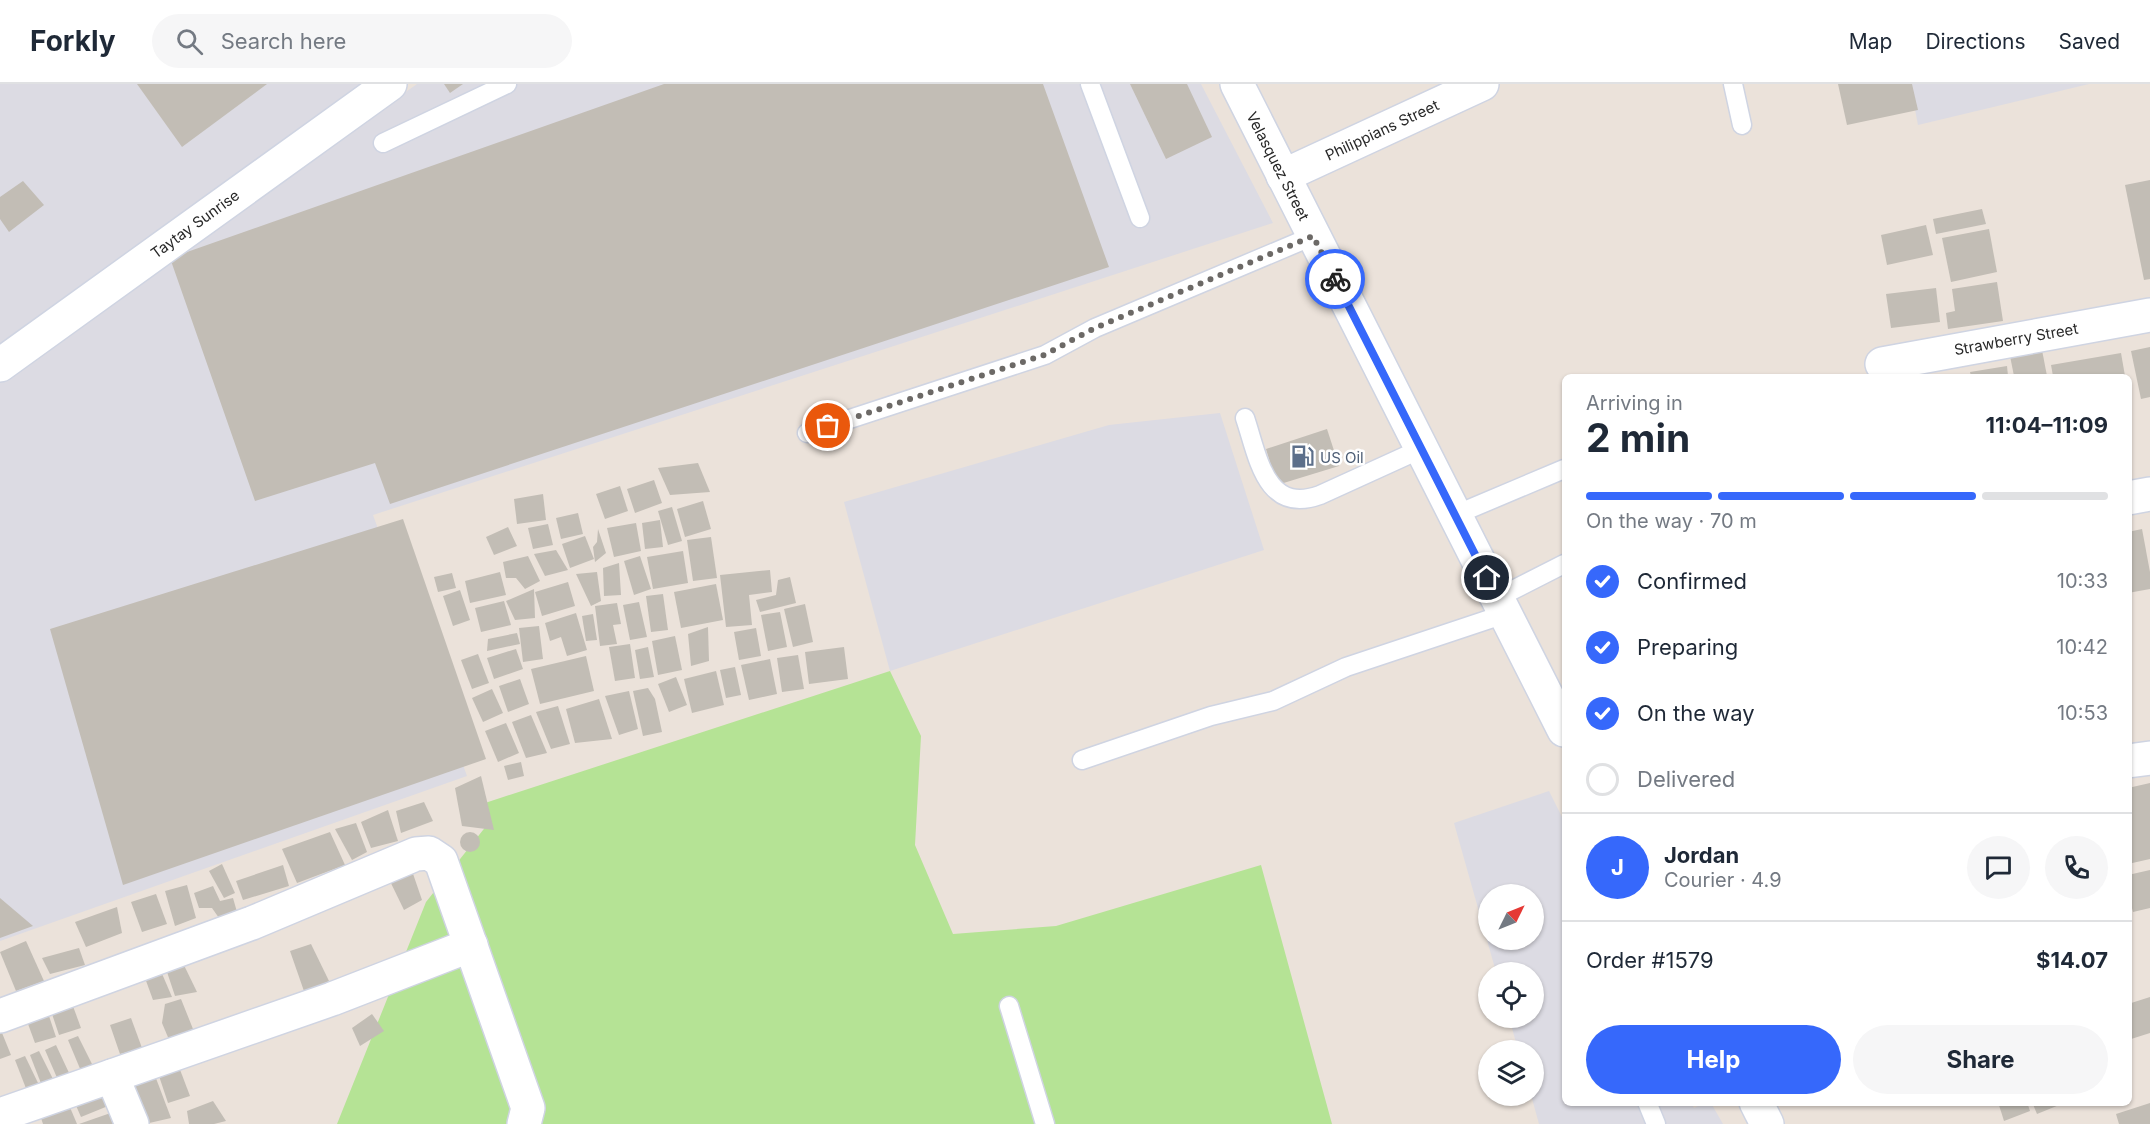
<!DOCTYPE html>
<meta charset="utf-8">
<style>
body{margin:0;font-family:Inter,sans-serif;background:#f6f6f7;color:#1f2937;height:100vh;display:flex;flex-direction:column;font-size:22px;white-space:nowrap}
*{box-sizing:border-box;margin:0}
p{font-size:20px;color:#747a83}
.icon{flex:none;width:33px;height:33px;fill:none;stroke:currentColor;stroke-width:2;stroke-linecap:round;stroke-linejoin:round}
.map{position:relative;flex:1;overflow:hidden}
.sheet{position:absolute;left:1562px;top:290px;width:570px;height:732px;display:flex;flex-direction:column;background:#fff;border-radius:9px;box-shadow:0 2px 4px #0004}
.sheet>*{flex:none}
.needle{width:39px;rotate:47deg}
.tools{position:absolute;left:1478px;top:800px;display:grid;gap:12px}
.tools a{display:grid;place-items:center;width:66px;height:66px;border-radius:50%;background:#fff;box-shadow:0 2px 4px #0004;font-size:30px}
.pin{position:absolute;display:grid;place-items:center;width:51px;height:51px;color:#fff;margin:-26px;border:3px solid #fff;border-radius:50%;box-shadow:0 2px 6px #0007}
.courier{position:absolute;display:grid;place-items:center;width:60px;height:60px;margin:-30px;border:4px solid #3668fb;border-radius:50%;background:#fff;color:#222;box-shadow:0 2px 8px #0007}
.summary em{font-style:normal;font-weight:700}
.summary div{display:flex;flex-direction:column-reverse}
.summary{display:flex;align-items:center;justify-content:space-between;height:102px;padding:0 24px}
h1{font-size:39px;font-weight:700;line-height:45px}
.bar{display:grid;grid-template-columns:repeat(4,1fr);gap:9px 6px;align-content:center;height:72px;padding:0 24px}
.bar i{height:8px;border-radius:4px;background:#e0e1e3}
.bar .on{background:#3668fb}
.bar p{grid-column:span 4}
.line{display:flex;align-items:center;gap:15px;padding:0 24px;border-top:2px solid #e0e1e3}
.line div{flex:1}
.round{display:grid;place-items:center;flex:none;width:63px;height:63px;border-radius:32px;background:#f6f6f7}
ol{padding:0 24px;list-style:none}
li{display:flex;align-items:center;gap:18px;height:66px}
li p{margin-inline-start:auto}
li .icon{padding:6px;border-radius:50%;background:#3668fb;color:#fff;stroke-width:4}
li:last-child{color:#747a83}
li i{width:33px;height:33px;border:3px solid #e0e1e3;border-radius:50%}
.cta{display:flex;gap:12px;margin-top:auto;padding:12px 24px}
.cta a{flex:1;height:69px;border-radius:36px;background:#3668fb;color:#fff;font-size:24px;font-weight:700;line-height:69px;text-align:center}
.cta a+a{background:#f6f6f7;color:#1f2937}
header{display:flex;align-items:center;gap:36px;box-sizing:border-box;height:84px;padding:0 30px;background:#fff;border-bottom:2px solid #e0e1e3}
header strong{font-size:28px}
nav{display:flex;gap:33px;margin-inline-start:auto;font-size:21px}
.search{width:420px;height:54px;background:#f6f6f7;display:flex;align-items:center;gap:15px;box-sizing:border-box;padding:0 21px;border-radius:33px;color:#747a83;font-size:22px}
.map>svg:first-child{display:block}
.industrial{fill:#dcdbe3;fill-rule:evenodd}
.green{fill:#b5e395}
.building{fill:#c2bdb5}
.lines{fill:none;stroke-linecap:round;stroke-linejoin:round}
.lane-casing{stroke:#cfd4e2;stroke-width:21}
.street-casing{stroke:#cfd4e2;stroke-width:36}
.secondary-casing{stroke:#cfd4e2;stroke-width:36}
.lane{stroke:#fff;stroke-width:18}
.street{stroke:#fff;stroke-width:33}
.secondary{stroke:#fff;stroke-width:33}
.done{stroke:#6c6966;stroke-width:6;stroke-dasharray:0 10.8}
.route{stroke:#3668fb;stroke-width:8}
.labels{text-anchor:middle;dominant-baseline:central;stroke-width:5;stroke-linejoin:round;paint-order:stroke}
.street-label{font-size:15px;fill:#282828;stroke:#fff}
.service-label{font-size:15px;fill:#4e5e75;stroke:#fff;text-anchor:start}
</style>
<header>
<strong>Forkly</strong>
<div class="search"><svg class="icon" aria-label="search" viewBox="0 0 24 24"><circle cx="10" cy="10" r="6"/><path d="M15 15l6 6"/></svg>Search here</div>
<nav><a>Map</a><a>Directions</a><a>Saved</a></nav>
</header>
<div class="map">
<svg width="2150" height="1040" viewBox="0 0 2150 1040">
<rect width="100%" height="100%" fill="#ebe2da"/>
<g class="industrial">
<polygon points="0,0 362,0 0,262"/>
<polygon points="417,0 1201,0 1273,139 373,431 467,692 0,857 0,297"/>
<polygon points="1910,0 2089,0 1918,41"/>
<polygon points="1220,329 1264,466 890,587 844,418 1109,341"/>
<path d="M1549 707 1564 737V1018H1691L1694 1024 1704 1019H1711L1723 1040H1539L1531 1011H1533V966H1518L1509 933H1533V888H1496L1454 739ZM1488 810H1533V855H1488Z"/>
</g>
<polygon class="green" points="890,587 921,652 915,761 953,850 1056,842 1261,781 1332,1040 337,1040 426,818 487,741 482,720"/>
<g class="building">
<polygon points="137,0 267,0 182,63"/>
<polygon points="444,0 463,0 450,9"/>
<polygon points="664,0 1043,0 1109,183 390,420 375,379 255,417 170,174"/>
<polygon points="1130,0 1187,0 1212,53 1166,75"/>
<polygon points="1838,0 1912,0 1918,26 1847,41"/>
<polygon points="2150,96 2150,195 2144,196 2125,101"/>
<polygon points="23,97 44,121 9,148 0,135 0,113"/>
<polygon points="1982,125 1986,140 1936,150 1933,135"/>
<polygon points="1926,141 1933,171 1887,181 1881,151"/>
<polygon points="1989,145 1997,188 1951,198 1942,154"/>
<polygon points="1997,198 2003,237 1948,245 1946,229 1955,227 1952,205"/>
<polygon points="1936,204 1940,238 1891,244 1886,210"/>
<polygon points="2150,263 2150,313 2141,315 2131,267"/>
<polygon points="2042,266 2047,292 2014,292 2010,272"/>
<polygon points="2121,269 2125,292 2053,292 2051,281"/>
<polygon points="2007,282 2008,292 1971,292 1970,288"/>
<polygon points="1327,345 1339,382 1277,401 1266,365"/>
<polygon points="698,379 710,408 670,411 658,384"/>
<polygon points="654,396 662,419 635,429 627,405"/>
<polygon points="620,402 628,427 605,435 596,410"/>
<polygon points="543,410 546,436 517,440 514,415"/>
<polygon points="703,417 711,445 685,453 677,425"/>
<polygon points="672,423 682,457 668,461 658,427"/>
<polygon points="578,429 583,450 561,455 556,434"/>
<polygon points="403,435 486,675 123,801 50,545"/>
<polygon points="660,436 663,463 645,465 642,439"/>
<polygon points="636,439 641,467 614,473 607,444"/>
<polygon points="548,440 553,461 533,465 528,444"/>
<polygon points="508,443 517,462 494,471 486,453"/>
<polygon points="598,445 606,469 595,478 593,463 597,458"/>
<polygon points="2142,445 2150,488 2150,505 2128,509 2128,448"/>
<polygon points="585,452 594,475 570,484 562,460"/>
<polygon points="711,453 717,494 693,497 687,456"/>
<polygon points="556,466 568,486 545,492 534,470"/>
<polygon points="683,467 688,499 653,505 647,473"/>
<polygon points="528,472 540,497 525,505 516,494 506,494 503,478"/>
<polygon points="640,472 651,505 634,511 624,477"/>
<polygon points="619,479 621,511 604,512 603,484"/>
<polygon points="770,486 772,508 749,511 752,541 726,543 720,491"/>
<polygon points="500,488 506,511 470,519 465,497"/>
<polygon points="597,488 601,517 591,522 576,490"/>
<polygon points="452,489 456,504 438,508 434,493"/>
<polygon points="790,493 796,519 760,528 756,516 776,511 778,496"/>
<polygon points="568,498 575,522 542,532 535,508"/>
<polygon points="716,500 723,536 681,544 674,508"/>
<polygon points="534,505 535,534 515,536 506,517"/>
<polygon points="460,506 470,536 453,542 443,512"/>
<polygon points="663,510 668,546 651,548 646,512"/>
<polygon points="504,517 511,541 481,548 475,524"/>
<polygon points="639,518 647,553 630,556 623,521"/>
<polygon points="617,519 621,540 613,541 617,560 600,562 595,522"/>
<polygon points="805,520 813,558 793,563 784,525"/>
<polygon points="780,528 787,563 768,567 761,531"/>
<polygon points="576,529 587,566 567,572 561,553 550,557 545,539"/>
<polygon points="593,530 597,556 586,557 582,532"/>
<polygon points="539,542 543,575 523,578 519,544"/>
<polygon points="708,543 709,577 691,582 688,550"/>
<polygon points="756,544 761,572 739,576 734,548"/>
<polygon points="517,549 520,560 487,567 488,555"/>
<polygon points="675,552 682,586 658,591 652,557"/>
<polygon points="630,560 635,594 615,597 609,563"/>
<polygon points="648,563 654,593 640,595 635,566"/>
<polygon points="844,563 848,595 809,600 805,568"/>
<polygon points="516,565 523,585 494,595 487,574"/>
<polygon points="478,570 489,599 472,605 461,576"/>
<polygon points="798,571 804,605 782,608 777,574"/>
<polygon points="586,572 594,607 540,620 531,585"/>
<polygon points="770,575 777,610 749,616 741,581"/>
<polygon points="735,583 741,611 726,614 720,586"/>
<polygon points="716,587 724,621 692,629 684,595"/>
<polygon points="676,593 687,621 669,628 658,600"/>
<polygon points="520,595 529,620 508,628 499,602"/>
<polygon points="648,604 655,615 662,648 643,652 633,607"/>
<polygon points="492,605 503,629 483,638 472,614"/>
<polygon points="629,607 638,645 619,651 605,612"/>
<polygon points="599,615 612,655 575,659 566,625"/>
<polygon points="558,622 570,660 551,665 536,628"/>
<polygon points="531,631 547,669 526,674 512,638"/>
<polygon points="506,639 519,669 498,678 485,647"/>
<polygon points="521,678 524,692 508,696 504,682"/>
<polygon points="481,692 494,746 462,742 455,704"/>
<polygon points="2150,699 2150,775 2128,780 2128,704"/>
<polygon points="424,718 433,737 401,749 396,727"/>
<polygon points="388,726 398,757 371,764 361,738"/>
<polygon points="356,739 367,768 352,776 335,745"/>
<circle cx="470" cy="758" r="10"/>
<polygon points="330,748 345,781 297,799 282,765"/>
<polygon points="222,780 235,809 224,814 209,787"/>
<polygon points="283,781 289,802 243,816 236,797"/>
<polygon points="410,781 422,816 404,826 387,791"/>
<polygon points="2150,786 2150,824 2133,828 2128,809 2128,791"/>
<polygon points="187,801 196,834 175,842 165,807"/>
<polygon points="213,802 220,817 233,814 241,842 226,844 212,824 199,824 194,809"/>
<polygon points="156,810 167,840 142,848 131,818"/>
<polygon points="0,814 33,842 0,854"/>
<polygon points="117,823 122,849 86,863 75,838"/>
<polygon points="26,857 44,897 16,907 0,868"/>
<polygon points="311,860 329,897 305,910 290,867"/>
<polygon points="79,864 85,881 50,890 42,874"/>
<polygon points="180,873 197,908 175,912 164,879"/>
<polygon points="157,878 172,913 153,916 141,883"/>
<polygon points="2150,913 2150,949 2128,956 2128,920"/>
<polygon points="70,914 81,944 59,951 49,921"/>
<polygon points="181,915 195,950 170,958 162,939 165,920"/>
<polygon points="46,923 56,953 35,959 24,929"/>
<polygon points="372,930 384,947 360,962 352,944"/>
<polygon points="131,934 142,964 120,970 110,941"/>
<polygon points="0,944 11,971 0,975"/>
<polygon points="78,952 93,982 81,987 68,956"/>
<polygon points="56,961 70,991 58,996 45,966"/>
<polygon points="39,967 54,997 42,1002 30,971"/>
<polygon points="25,972 39,1001 27,1007 15,976"/>
<polygon points="179,983 190,1012 168,1019 158,989"/>
<polygon points="154,989 171,1034 145,1040 131,997"/>
<polygon points="108,1006 113,1020 81,1033 74,1017"/>
<polygon points="213,1017 226,1037 214,1040 189,1040 187,1027"/>
<polygon points="1998,1018 2027,1018 2030,1027 2004,1037"/>
<polygon points="2032,1018 2064,1018 2064,1019 2037,1030"/>
<polygon points="2150,1019 2150,1040 2119,1040 2116,1030"/>
<polygon points="69,1021 77,1040 43,1040 40,1031"/>
<polygon points="122,1025 126,1040 79,1040"/>
</g>
<g class="lines">
<defs>
<g id="lane">
<polyline points="1090,0 1140,134"/>
<polyline points="1733,0 1742,41"/>
<polyline points="383,59 507,0"/>
<path d="M1245 334C1258 372 1265 431 1320 411L1421 365"/>
<polyline points="807,349 1045,271 1095,244 1313,152"/>
<polyline points="1455,431 1564,385"/>
<polyline points="1497,514 1564,480"/>
<polyline points="1082,676 1211,632 1273,617 1346,583 1505,530"/>
<polyline points="1009,922 1045,1040"/>
<polyline points="1647,1018 1656,1040"/>
</g>
<g id="street">
<polyline points="1283,92 1482,0"/>
<polyline points="1882,280 2150,231"/>
<polyline points="0,281 390,0"/>
<polyline points="2128,414 2150,410"/>
<polyline points="2128,677 2150,674"/>
<polyline points="0,932 252,839 416,770 429,769 441,777 528,1024 524,1040"/>
<polyline points="112,992 132,1040"/>
<polyline points="0,1031 332,915 471,861"/>
</g>
<g id="secondary">
<polyline points="1237,0 1564,646"/>
<polyline points="1756,1018 1767,1040"/>
</g>
</defs>
<use href="#lane" class="lane-casing"/>
<use href="#street" class="street-casing"/>
<use href="#secondary" class="secondary-casing"/>
<use href="#lane" class="lane"/>
<use href="#street" class="street"/>
<use href="#secondary" class="secondary"/>
</g>
<g class="lines">
<polyline class="done" points="828,342 1044,271 1095,244 1313,152 1335,195"/>
<polyline class="route" points="1335,195 1487,494"/>
</g>
<defs>
<symbol id="fuel-bare" viewBox="-9 -9 18 18"><path d="M-5.5-6h7V0h2V4h1.3V-2.5L3-4.5l.8-.8L6-3V5H2.5V1h-1V6h-7ZM-4.2-4.7v3.2H.2V-4.7Z" fill="#5c6f8a" stroke="#fff" stroke-width="2.5" paint-order="stroke"/></symbol>
</defs>
<g fill-rule="evenodd">
<use href="#fuel-bare" x="1286" y="356" width="33" height="33"/>
</g>
<g class="labels">
<g class="street-label">
<text transform="translate(1382 46) rotate(-25)">Philippians Street</text>
<text transform="translate(1278 82) rotate(63)">Velasquez Street</text>
<text transform="translate(195 140) rotate(-36)">Taytay Sunrise</text>
<text transform="translate(2016 255) rotate(-10)">Strawberry Street</text>
</g>
<g class="service-label">
<text x="1320" y="373">US Oil</text>
</g>
</g>
</svg>
<div class="tools">
<a><svg class="needle" viewBox="-14 -14 28 28"><path d="M0-13l5 13h-10z" fill="#e53935"/><path d="M0 13l5-13h-10z" fill="#747a83"/></svg></a>
<a><svg class="icon" aria-label="locate" viewBox="0 0 24 24"><circle cx="12" cy="12" r="6"/><path d="M12 2v4M12 18v4M2 12h4M18 12h4"/></svg></a>
<a><svg class="icon" aria-label="layers" viewBox="0 0 24 24"><path d="M12 4l9 5-9 5-9-5zM3 14l9 5 9-5"/></svg></a>
</div>
<div class="pin" style="left:828px;top:342px;background:#ea580c"><svg class="icon" aria-label="bag" viewBox="0 0 24 24"><path d="M5 8h14l-1 12H6zM9 8a3 3 0 0 1 6 0"/></svg></div>
<div class="pin" style="left:1487px;top:494px;background:#1f2937"><svg class="icon" aria-label="home" viewBox="0 0 24 24"><path d="M3 11l9-7 9 7M6 9v11h12V9"/></svg></div>
<div class="courier" style="left:1335px;top:195px"><svg class="icon" aria-label="bike" viewBox="0 0 24 24"><circle cx="6" cy="16" r="4"/><circle cx="18" cy="16" r="4"/><path d="M6 16l4-8h5l3 8M10 8l3 8H6M13 5h3"/></svg></div>
<section class="sheet">
<div class="summary"><div><h1>2 min</h1><p>Arriving in</p></div><em>11:04–11:09</em></div>
<div class="bar"><i class="on"></i><i class="on"></i><i class="on"></i><i></i><p>On the way · 70 m</p></div>
<ol>
<li><svg class="icon" aria-label="check" viewBox="0 0 24 24"><path d="M5 12l5 5 9-10"/></svg>Confirmed<p>10:33</p></li>
<li><svg class="icon" aria-label="check" viewBox="0 0 24 24"><path d="M5 12l5 5 9-10"/></svg>Preparing<p>10:42</p></li>
<li><svg class="icon" aria-label="check" viewBox="0 0 24 24"><path d="M5 12l5 5 9-10"/></svg>On the way<p>10:53</p></li>
<li><i></i>Delivered</li>
</ol>
<div class="line" style="height:108px"><b class="round" style="background:#3668fb;color:#fff">J</b><div><b>Jordan</b><p>Courier · 4.9</p></div><a class="round"><svg class="icon" aria-label="chat" viewBox="0 0 24 24"><path d="M4 5h16v11H9l-5 4z"/></svg></a><a class="round"><svg class="icon" aria-label="phone" viewBox="0 0 24 24"><path d="M5 4h4l2 5-3 2q2 4 5 5l2-3 5 2v4C11 20 4 13 5 4z"/></svg></a></div>
<div class="line" style="height:78px"><div>Order #1579</div><b>$14.07</b></div>
<div class="cta"><a>Help</a><a>Share</a></div>
</section>
</div>
